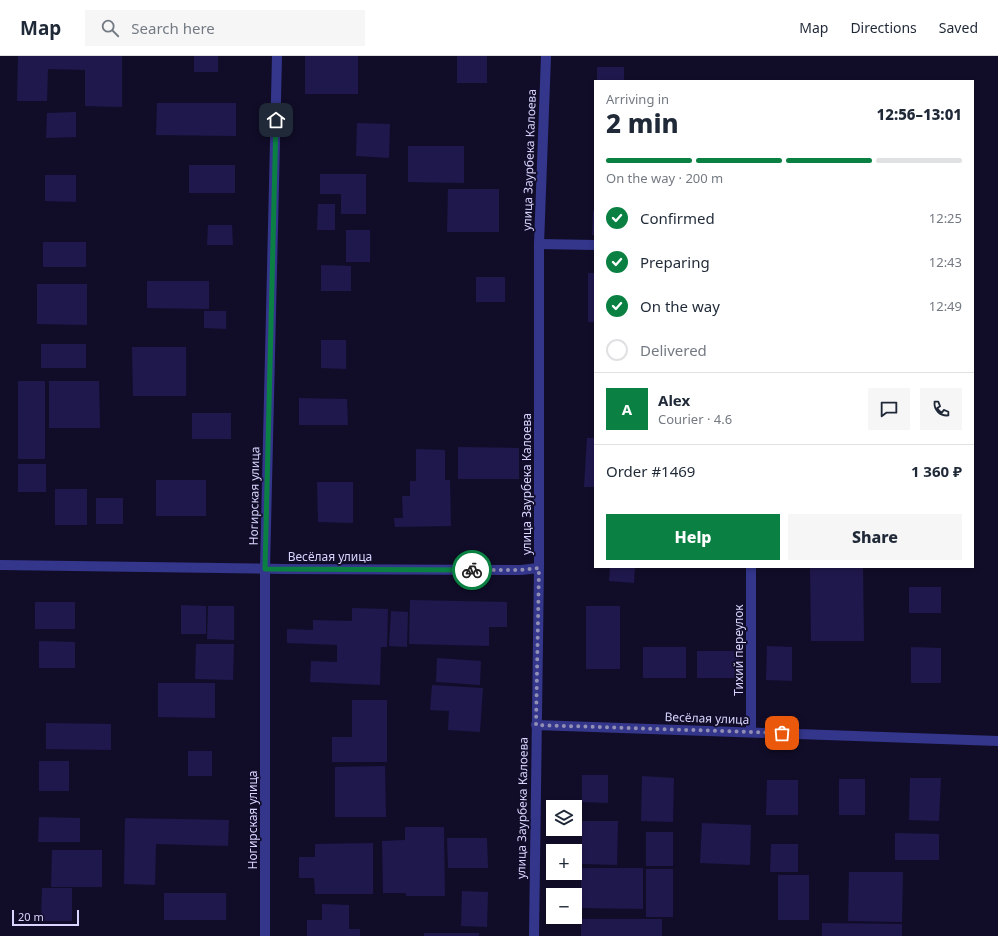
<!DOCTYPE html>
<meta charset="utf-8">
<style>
body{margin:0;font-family:"Noto Sans",sans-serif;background:#f6f6f7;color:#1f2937;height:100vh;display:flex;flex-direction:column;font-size:15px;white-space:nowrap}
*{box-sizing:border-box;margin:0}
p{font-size:13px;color:#747a83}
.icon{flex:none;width:22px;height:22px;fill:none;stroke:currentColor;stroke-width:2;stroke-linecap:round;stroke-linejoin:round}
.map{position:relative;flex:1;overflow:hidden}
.panel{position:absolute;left:594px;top:24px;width:380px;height:488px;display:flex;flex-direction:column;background:#fff;border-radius:0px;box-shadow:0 2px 6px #0003}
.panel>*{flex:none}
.controls{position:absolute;left:546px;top:744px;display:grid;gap:8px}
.controls a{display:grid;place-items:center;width:36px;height:36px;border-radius:0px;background:#fff;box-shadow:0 2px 6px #0003;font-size:20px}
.scale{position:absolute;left:12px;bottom:10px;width:67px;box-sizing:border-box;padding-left:4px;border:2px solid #d8d5ff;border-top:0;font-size:11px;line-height:14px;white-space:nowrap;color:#d8d5ff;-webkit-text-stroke:3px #110d29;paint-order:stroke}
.pin{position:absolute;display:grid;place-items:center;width:34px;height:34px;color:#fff;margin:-17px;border-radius:8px;box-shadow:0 2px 6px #0006}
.courier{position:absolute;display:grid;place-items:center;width:40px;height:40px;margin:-20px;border:3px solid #0b8043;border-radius:50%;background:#fff;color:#222;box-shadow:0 1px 5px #0007}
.headline em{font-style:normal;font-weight:800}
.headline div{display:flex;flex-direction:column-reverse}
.headline{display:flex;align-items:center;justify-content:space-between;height:68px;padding:0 12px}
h1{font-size:26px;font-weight:800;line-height:30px}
.bar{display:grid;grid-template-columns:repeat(4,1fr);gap:6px 4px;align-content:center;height:48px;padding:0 12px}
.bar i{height:5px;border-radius:3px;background:#e0e1e3}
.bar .on{background:#0b8043}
.bar p{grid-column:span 4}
.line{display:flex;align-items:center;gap:10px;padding:0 12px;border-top:1px solid #e0e1e3}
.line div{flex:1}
.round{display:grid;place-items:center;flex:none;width:42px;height:42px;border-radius:0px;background:#f6f6f7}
ol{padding:0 12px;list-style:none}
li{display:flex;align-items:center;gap:12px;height:44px}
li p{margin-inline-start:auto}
li .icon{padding:4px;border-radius:50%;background:#0b8043;color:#fff;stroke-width:4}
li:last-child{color:#747a83}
li i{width:22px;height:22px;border:2px solid #e0e1e3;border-radius:50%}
.action{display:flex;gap:8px;margin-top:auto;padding:8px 12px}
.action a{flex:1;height:46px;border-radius:0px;background:#0b8043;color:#fff;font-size:16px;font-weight:800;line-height:46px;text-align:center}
.action a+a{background:#f6f6f7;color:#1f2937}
header{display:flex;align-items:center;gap:24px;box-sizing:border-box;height:56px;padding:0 20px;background:#fff;border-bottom:1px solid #e0e1e3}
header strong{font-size:19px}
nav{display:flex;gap:22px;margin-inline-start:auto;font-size:14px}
.search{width:280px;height:36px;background:#f6f6f7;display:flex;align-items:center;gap:10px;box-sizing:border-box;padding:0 14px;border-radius:0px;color:#747a83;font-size:15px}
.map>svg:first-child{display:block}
.building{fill:#1f184c}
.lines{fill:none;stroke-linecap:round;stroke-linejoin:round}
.minor{stroke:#34368c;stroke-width:10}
.done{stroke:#928fb4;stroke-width:4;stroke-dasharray:0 7.2}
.route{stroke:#0b8043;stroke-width:5}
.labels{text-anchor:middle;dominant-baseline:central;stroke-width:3.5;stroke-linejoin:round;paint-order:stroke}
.street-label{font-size:12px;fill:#d8d5ff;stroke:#110d29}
</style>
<header>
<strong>Map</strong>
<div class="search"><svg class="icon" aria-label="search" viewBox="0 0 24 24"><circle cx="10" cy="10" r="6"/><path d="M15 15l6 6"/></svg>Search here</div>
<nav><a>Map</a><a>Directions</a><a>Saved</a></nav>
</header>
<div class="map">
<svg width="998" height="880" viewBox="0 0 998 880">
<rect width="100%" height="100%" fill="#110d29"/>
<g class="building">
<polygon points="18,0 122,0 122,51 85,50 85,14 48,13 47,45 17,45"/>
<rect x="194" y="0" width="24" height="16"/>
<rect x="305" y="0" width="53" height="38"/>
<rect x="457" y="0" width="30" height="27"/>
<rect x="597" y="11" width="27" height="14"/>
<polygon points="157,47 236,47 236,80 156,79"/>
<polygon points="76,56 76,81 46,82 47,57"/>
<polygon points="357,67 390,68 389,102 356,100"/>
<polygon points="408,90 464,90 464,127 408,126"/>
<rect x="189" y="109" width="46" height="28"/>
<polygon points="320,118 366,118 366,158 341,158 341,138 320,138"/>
<polygon points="45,119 76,119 76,146 45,145"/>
<polygon points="448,133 499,133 499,176 447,176"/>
<polygon points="318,148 335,148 335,174 317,174"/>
<polygon points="593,155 595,155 595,179 592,179"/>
<polygon points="208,169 232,169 233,189 207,189"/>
<rect x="346" y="174" width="24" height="32"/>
<rect x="43" y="186" width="43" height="25"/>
<polygon points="321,209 351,210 351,235 321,235"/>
<rect x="588" y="217" width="7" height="49"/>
<rect x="476" y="221" width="29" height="25"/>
<polygon points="147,225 209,225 209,253 147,252"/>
<polygon points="37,228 87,228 87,269 37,268"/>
<polygon points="204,255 226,255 226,273 204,272"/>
<polygon points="321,284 346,284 346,313 321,312"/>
<rect x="41" y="288" width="45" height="24"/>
<polygon points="132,291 186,291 186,340 133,340"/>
<rect x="18" y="325" width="27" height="78"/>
<polygon points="49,325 99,325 100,372 49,372"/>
<polygon points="299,342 347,343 348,369 299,369"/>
<rect x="192" y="357" width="39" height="26"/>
<polygon points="587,382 595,382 595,431 584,431"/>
<polygon points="458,391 519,392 519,423 458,423"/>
<polygon points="416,393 445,394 445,424 450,424 451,470 395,471 394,462 403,462 402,440 410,440 410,425 416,425"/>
<rect x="18" y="408" width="28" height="28"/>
<rect x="156" y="424" width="50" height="36"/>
<polygon points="317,426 353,426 353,467 318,466"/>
<rect x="55" y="433" width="32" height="36"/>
<rect x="96" y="442" width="27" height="26"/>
<polygon points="610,511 635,511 634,527 609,525"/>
<polygon points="810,511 863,511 864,585 811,585"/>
<rect x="909" y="531" width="32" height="26"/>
<polygon points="410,544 507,546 507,571 489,571 489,590 409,588"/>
<rect x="35" y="546" width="40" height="27"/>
<polygon points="181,549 206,550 206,578 181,578"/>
<polygon points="208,550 234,550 234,584 207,583"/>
<rect x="586" y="550" width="34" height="63"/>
<polygon points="352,552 388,553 387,591 381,591 380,629 310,626 311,605 337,606 337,589 287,587 287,573 313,574 313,564 352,565"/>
<polygon points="391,555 408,556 407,591 389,590"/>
<polygon points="39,585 75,586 75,612 39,612"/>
<polygon points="196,588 234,588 233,624 195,623"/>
<polygon points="767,590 792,591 792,625 766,624"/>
<rect x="643" y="591" width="43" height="31"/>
<polygon points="911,591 941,592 941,627 911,627"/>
<rect x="697" y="595" width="42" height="27"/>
<polygon points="437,602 481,605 480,629 436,626"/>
<polygon points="158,627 215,627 215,662 158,661"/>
<polygon points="432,629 483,632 480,676 448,674 449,655 430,654"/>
<polygon points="352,644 387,644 387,706 332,706 332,681 352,681"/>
<polygon points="46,667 111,668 111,694 46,693"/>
<rect x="188" y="695" width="24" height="25"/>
<rect x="39" y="705" width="30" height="30"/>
<polygon points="385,710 386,761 335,761 335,711"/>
<polygon points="582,719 608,719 608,747 582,746"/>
<polygon points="642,720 674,722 673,766 641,765"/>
<polygon points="910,722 941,722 939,765 909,764"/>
<rect x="839" y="723" width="26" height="36"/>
<polygon points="767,724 798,724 798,759 766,759"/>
<polygon points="39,761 80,762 80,786 38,786"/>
<polygon points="125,762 229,764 228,790 156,788 155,829 124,828"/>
<polygon points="582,765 618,765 617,809 582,808"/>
<polygon points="702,767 751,769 750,809 700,807"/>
<polygon points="405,771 444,771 445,840 406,840 406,837 383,837 382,785 405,784"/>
<rect x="646" y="776" width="27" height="34"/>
<polygon points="895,777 939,778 939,804 895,804"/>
<polygon points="447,782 487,782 488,812 448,812"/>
<polygon points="373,787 373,838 315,838 314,822 299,822 299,801 315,801 315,788"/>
<polygon points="771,788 798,788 798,816 770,816"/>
<polygon points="52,794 102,794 102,831 51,831"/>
<polygon points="581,812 643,812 643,853 581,852"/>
<rect x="646" y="813" width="27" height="48"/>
<polygon points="849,816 903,816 902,866 848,865"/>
<rect x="778" y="819" width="31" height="45"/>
<polygon points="42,832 72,832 72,865 41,865"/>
<polygon points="462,835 488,836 487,871 461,870"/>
<rect x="164" y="837" width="62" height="27"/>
<polygon points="322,848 349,849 349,873 360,873 360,880 307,880 307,864 322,864"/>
<rect x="581" y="863" width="81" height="17"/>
<polygon points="822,867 902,868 902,880 822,880"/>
<rect x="424" y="877" width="55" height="3"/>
</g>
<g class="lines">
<g class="minor">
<polyline points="539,188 595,189"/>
<polyline points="0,509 284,513 521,514 539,512"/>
<polyline points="536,669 998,685"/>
<polyline points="751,676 751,511"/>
<polyline points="265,880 265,513 277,0"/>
<polyline points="534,880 539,512 539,188 546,0"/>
</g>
</g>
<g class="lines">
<polyline class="done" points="472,514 521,514 539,512 536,669 782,677"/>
<polyline class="route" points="276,64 265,513 472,514"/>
</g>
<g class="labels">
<g class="street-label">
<text transform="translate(529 104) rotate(-88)">улица Заурбека Калоева</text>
<text transform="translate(526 428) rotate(-90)">улица Заурбека Калоева</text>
<text transform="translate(254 440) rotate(-89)">Ногирская улица</text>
<text x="330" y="500">Весёлая улица</text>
<text transform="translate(738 594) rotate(-90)">Тихий переулок</text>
<text transform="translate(707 662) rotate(2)">Весёлая улица</text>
<text transform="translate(522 752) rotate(-89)">улица Заурбека Калоева</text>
<text transform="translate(252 764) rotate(-90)">Ногирская улица</text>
</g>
</g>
</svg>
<div class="controls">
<a><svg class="icon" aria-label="layers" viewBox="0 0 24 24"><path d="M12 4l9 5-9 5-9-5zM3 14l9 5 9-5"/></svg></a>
<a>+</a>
<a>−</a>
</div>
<div class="scale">20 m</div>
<div class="pin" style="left:782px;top:677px;background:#ea580c"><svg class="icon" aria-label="bag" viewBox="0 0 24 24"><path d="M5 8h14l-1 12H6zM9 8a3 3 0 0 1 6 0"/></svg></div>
<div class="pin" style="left:276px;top:64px;background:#1f2937"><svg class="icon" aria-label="home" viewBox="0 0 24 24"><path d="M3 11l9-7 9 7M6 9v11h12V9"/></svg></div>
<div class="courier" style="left:472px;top:514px"><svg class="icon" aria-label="bike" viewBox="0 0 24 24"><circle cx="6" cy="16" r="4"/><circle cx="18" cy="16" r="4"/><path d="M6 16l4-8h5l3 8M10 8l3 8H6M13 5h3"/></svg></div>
<section class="panel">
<div class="headline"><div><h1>2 min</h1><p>Arriving in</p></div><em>12:56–13:01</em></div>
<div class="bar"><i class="on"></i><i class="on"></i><i class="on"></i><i></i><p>On the way · 200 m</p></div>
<ol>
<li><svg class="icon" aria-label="check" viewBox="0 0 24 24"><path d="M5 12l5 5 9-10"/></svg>Confirmed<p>12:25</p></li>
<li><svg class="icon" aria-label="check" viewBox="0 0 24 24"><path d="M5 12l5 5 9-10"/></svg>Preparing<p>12:43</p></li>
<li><svg class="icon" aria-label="check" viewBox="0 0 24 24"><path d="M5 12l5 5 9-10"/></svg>On the way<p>12:49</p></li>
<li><i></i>Delivered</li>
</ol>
<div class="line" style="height:72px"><b class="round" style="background:#0b8043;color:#fff">A</b><div><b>Alex</b><p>Courier · 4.6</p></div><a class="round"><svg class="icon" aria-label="chat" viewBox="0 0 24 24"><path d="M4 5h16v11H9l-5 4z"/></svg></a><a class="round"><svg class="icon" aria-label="phone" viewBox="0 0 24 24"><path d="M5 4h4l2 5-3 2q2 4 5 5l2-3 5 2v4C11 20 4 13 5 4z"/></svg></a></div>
<div class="line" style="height:52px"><div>Order #1469</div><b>1 360 ₽</b></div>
<div class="action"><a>Help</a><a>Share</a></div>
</section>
</div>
